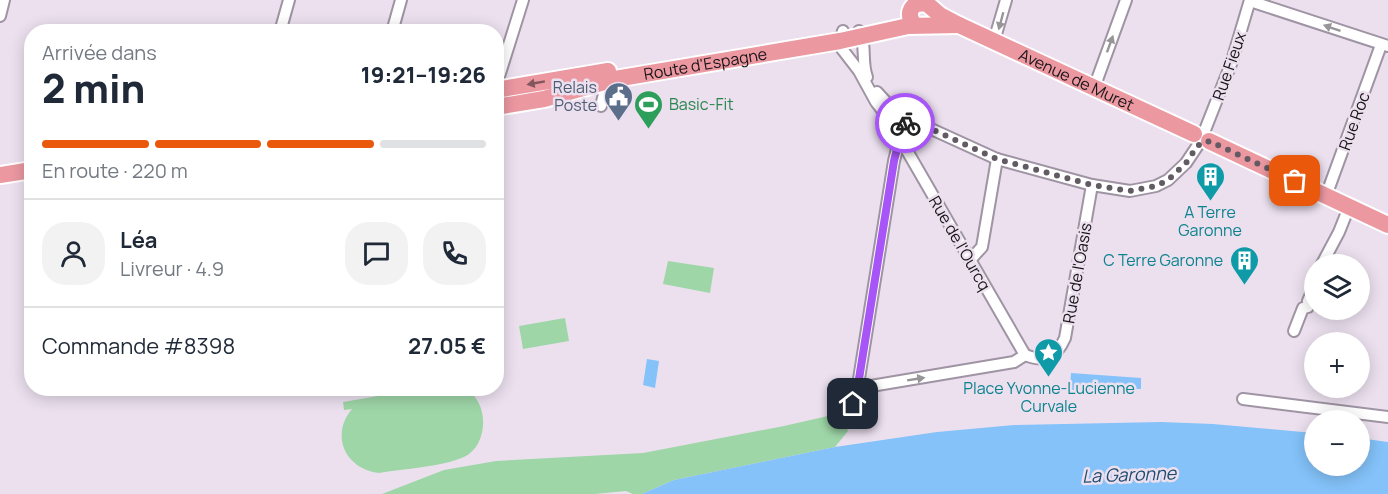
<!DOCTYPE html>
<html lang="fr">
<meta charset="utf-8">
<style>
body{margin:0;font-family:Manrope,sans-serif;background:#f2f2f3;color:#1f2937;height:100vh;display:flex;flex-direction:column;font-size:22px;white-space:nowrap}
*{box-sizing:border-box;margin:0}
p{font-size:20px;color:#747a83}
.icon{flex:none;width:33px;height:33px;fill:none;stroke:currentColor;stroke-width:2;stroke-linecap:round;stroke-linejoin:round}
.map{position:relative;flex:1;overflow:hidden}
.side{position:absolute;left:24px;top:24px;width:480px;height:372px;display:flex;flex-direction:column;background:#fff;border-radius:24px;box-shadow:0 3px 15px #0003}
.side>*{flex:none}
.controls{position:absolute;left:1304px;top:254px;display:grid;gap:12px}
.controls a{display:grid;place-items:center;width:66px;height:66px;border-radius:50%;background:#fff;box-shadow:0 3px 15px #0003;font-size:30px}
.pin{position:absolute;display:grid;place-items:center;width:51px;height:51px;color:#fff;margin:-26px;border-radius:12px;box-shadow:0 3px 9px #0006}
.courier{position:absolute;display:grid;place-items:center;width:60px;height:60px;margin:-30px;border:4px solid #a855f7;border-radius:50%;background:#fff;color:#222;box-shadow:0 2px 8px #0007}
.summary em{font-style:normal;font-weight:800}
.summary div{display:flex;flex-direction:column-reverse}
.summary{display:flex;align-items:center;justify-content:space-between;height:102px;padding:0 18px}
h1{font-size:39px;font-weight:800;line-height:45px}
.bar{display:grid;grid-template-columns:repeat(4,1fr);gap:9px 6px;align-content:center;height:72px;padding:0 18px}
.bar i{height:8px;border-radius:4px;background:#e0e1e3}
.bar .on{background:#ea580c}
.bar p{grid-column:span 4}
.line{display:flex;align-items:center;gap:15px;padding:0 18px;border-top:2px solid #e0e1e3}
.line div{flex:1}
.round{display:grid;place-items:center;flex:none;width:63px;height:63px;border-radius:24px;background:#f2f2f3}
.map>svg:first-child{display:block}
.green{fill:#9ed6a7}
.water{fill:#84c2f9}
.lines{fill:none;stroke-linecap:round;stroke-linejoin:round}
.street-casing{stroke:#9f94a3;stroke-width:14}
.primary-casing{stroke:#fff;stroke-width:20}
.street{stroke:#fff;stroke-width:10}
.primary{stroke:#eb98a1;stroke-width:16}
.oneway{fill:#979598}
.oneway2{fill:#82565d}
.done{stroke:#625b64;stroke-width:6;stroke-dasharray:0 10.8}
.route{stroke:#a855f7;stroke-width:8}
.labels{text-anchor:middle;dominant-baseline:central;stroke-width:5;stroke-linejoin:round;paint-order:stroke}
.street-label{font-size:16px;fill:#181419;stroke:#ece0ef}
.service-label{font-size:16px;fill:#4e5e75;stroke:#ece0ef;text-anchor:end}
.leisure-label{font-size:16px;fill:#27864d;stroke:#ece0ef;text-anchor:start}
.culture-label{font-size:16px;fill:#0d838f;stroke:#ece0ef}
.water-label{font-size:18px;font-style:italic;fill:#1e4b6f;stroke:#ece0ef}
</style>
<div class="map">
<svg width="1388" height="494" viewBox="0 0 1388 494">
<rect width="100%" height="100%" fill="#ece0ef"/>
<g class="green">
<polygon points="668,261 714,268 710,293 663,284"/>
<polygon points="565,318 569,341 523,349 519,326"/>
<path d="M419 389C432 388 449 386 461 388 488 395 490 439 469 454 453 466 401 469 379 473 345 469 330 435 352 409L344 410 343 402Z"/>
<polygon points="841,413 848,431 835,447 674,480 642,494 633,494 626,491 595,494 382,494 444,470 496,461 643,453 784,426"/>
</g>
<g class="water">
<polygon points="647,359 659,361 655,388 643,385"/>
<polygon points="1071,373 1141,378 1141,389 1070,390"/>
<polygon points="1161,422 1213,424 1314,433 1314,465 1359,465 1359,438 1388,442 1388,494 642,494 674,480 835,447 937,432 1014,425"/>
</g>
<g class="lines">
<defs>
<g id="street">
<polyline points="1250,1 1388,46"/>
<polyline points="0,16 4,0"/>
<polyline points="843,31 840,41 842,49 859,71 876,102 889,119"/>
<path d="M859 31C867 44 861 62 867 77"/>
<polyline points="280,32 289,0"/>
<polyline points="392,32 401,0"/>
<polyline points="994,41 1006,0"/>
<polyline points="496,86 523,0"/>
<polyline points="1094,88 1126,0"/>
<polyline points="877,92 887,103 899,113"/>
<polyline points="601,106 604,94"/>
<polyline points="905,121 918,123 997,159 1092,185 1130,191 1156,186 1168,180 1186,163 1198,145"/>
<polyline points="899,129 902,142 913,161 1025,355"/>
<polyline points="1205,130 1231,64 1250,0"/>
<polyline points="1326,196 1381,45"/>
<polyline points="970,260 982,247 997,159"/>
<polyline points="1322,264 1339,232 1349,207"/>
<polyline points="1294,331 1303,308 1308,307 1310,303 1308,301 1314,287"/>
<path d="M1025 355C1046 363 1056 358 1065 338L1092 185"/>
<polyline points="858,385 871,386 1014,362 1025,355"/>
<polyline points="1243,399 1388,417"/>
<polyline points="853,404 858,385 894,161 898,145 902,142"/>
</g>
<g id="primary">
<path id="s1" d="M915 25C908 18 908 10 916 4L926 3 940 15 959 25 1194 134"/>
<polyline points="496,90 608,71"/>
<path id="s2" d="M496 107 544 99 615 79 840 41 908 26 959 25"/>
<polyline points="1209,141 1388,225"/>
<polyline points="0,175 32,170"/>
</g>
</defs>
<use href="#street" class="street-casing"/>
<use href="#primary" class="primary-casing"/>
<use href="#street" class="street"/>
<use href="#primary" class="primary"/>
</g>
<defs><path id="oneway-solid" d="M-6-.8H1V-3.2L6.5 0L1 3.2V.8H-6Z" transform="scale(1.5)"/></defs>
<g class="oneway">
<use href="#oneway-solid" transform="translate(1001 21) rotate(105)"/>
<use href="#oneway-solid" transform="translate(1332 28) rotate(-161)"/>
<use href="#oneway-solid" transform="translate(1110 44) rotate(-70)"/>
<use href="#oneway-solid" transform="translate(916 379) rotate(-9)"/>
</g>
<use class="oneway2" href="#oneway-solid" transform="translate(536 83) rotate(170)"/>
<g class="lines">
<polyline class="done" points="905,123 918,123 997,159 1092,185 1130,191 1156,186 1168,180 1186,163 1198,145 1204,145 1209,141 1295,181"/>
<polyline class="route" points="853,404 858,385 894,161 898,145 902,142 899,129 905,123"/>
</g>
<defs>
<symbol id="civic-pin" viewBox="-11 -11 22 30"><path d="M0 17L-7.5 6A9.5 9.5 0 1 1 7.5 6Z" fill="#5c6f8a" stroke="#ece0ef"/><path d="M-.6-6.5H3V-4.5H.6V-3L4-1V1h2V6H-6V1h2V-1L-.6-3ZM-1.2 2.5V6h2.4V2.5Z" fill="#fff"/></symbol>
<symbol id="stadium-pin" viewBox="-11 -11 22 30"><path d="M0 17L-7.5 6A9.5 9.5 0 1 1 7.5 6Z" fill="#2e9e5b" stroke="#ece0ef"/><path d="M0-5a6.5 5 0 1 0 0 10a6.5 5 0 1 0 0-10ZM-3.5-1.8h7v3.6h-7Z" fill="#fff"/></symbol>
<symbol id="building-pin" viewBox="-11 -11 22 30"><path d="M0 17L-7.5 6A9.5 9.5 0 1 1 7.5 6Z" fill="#0f9aa8" stroke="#ece0ef"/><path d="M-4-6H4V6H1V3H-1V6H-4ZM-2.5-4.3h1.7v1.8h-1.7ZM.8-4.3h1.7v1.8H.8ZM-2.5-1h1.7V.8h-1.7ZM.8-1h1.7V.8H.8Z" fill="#fff"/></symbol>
<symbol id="sight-pin" viewBox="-11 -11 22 30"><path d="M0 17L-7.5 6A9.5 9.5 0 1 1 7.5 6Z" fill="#0f9aa8" stroke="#ece0ef"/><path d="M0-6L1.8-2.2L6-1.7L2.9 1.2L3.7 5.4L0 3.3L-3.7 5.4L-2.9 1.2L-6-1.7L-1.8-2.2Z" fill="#fff"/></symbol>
</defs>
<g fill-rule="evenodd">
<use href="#civic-pin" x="602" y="80" width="33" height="45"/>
<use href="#stadium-pin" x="632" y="88" width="33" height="45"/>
<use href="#building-pin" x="1194" y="160" width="33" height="45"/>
<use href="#building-pin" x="1228" y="244" width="33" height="45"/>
<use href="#sight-pin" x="1032" y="336" width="33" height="45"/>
</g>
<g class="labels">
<g class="street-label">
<text stroke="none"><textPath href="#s2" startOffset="214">Route d'Espagne</textPath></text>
<text transform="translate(1229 66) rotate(-71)">Rue Fieux</text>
<text stroke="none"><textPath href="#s1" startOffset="204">Avenue de Muret</textPath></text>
<text transform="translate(1354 121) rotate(-70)">Rue Roc</text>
<text transform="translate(960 243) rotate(60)">Rue de l'Ourcq</text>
<text transform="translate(1077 273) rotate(-80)">Rue de l'Oasis</text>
</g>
<g class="service-label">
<text x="597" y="87">Relais<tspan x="597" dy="18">Poste</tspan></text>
</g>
<g class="leisure-label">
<text x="669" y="104">Basic-Fit</text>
</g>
<g class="culture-label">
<text x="1210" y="212">A Terre<tspan x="1210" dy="18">Garonne</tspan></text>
<text x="1223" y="260" text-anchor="end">C Terre Garonne</text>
<text x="1049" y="388">Place Yvonne-Lucienne<tspan x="1049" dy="18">Curvale</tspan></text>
</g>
<g class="water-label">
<text transform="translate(1129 474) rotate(-2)">La Garonne</text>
</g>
</g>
</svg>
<div class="controls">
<a><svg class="icon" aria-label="layers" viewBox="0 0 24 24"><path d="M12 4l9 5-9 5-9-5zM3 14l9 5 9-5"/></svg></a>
<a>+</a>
<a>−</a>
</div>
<div class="pin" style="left:1295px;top:181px;background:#ea580c"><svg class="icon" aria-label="bag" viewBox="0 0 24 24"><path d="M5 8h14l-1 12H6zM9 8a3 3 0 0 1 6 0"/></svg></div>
<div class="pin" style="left:853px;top:404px;background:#1f2937"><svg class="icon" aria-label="home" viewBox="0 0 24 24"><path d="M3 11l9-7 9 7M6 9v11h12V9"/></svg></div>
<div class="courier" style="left:905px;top:123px"><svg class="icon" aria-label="bike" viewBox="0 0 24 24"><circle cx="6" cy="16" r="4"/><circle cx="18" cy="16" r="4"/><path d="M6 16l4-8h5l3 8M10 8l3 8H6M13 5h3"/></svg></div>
<section class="side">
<div class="summary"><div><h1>2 min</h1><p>Arrivée dans</p></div><em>19:21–19:26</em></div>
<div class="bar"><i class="on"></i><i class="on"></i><i class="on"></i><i></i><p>En route · 220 m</p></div>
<div class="line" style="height:108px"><a class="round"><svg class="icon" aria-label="person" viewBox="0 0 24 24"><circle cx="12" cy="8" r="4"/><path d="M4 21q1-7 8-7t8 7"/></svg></a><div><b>Léa</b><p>Livreur · 4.9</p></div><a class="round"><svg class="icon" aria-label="chat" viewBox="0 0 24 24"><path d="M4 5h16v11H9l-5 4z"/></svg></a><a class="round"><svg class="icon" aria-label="phone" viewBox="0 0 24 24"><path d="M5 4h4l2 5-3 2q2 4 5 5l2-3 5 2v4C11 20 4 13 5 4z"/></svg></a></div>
<div class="line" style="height:78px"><div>Commande #8398</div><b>27.05 €</b></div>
</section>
</div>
